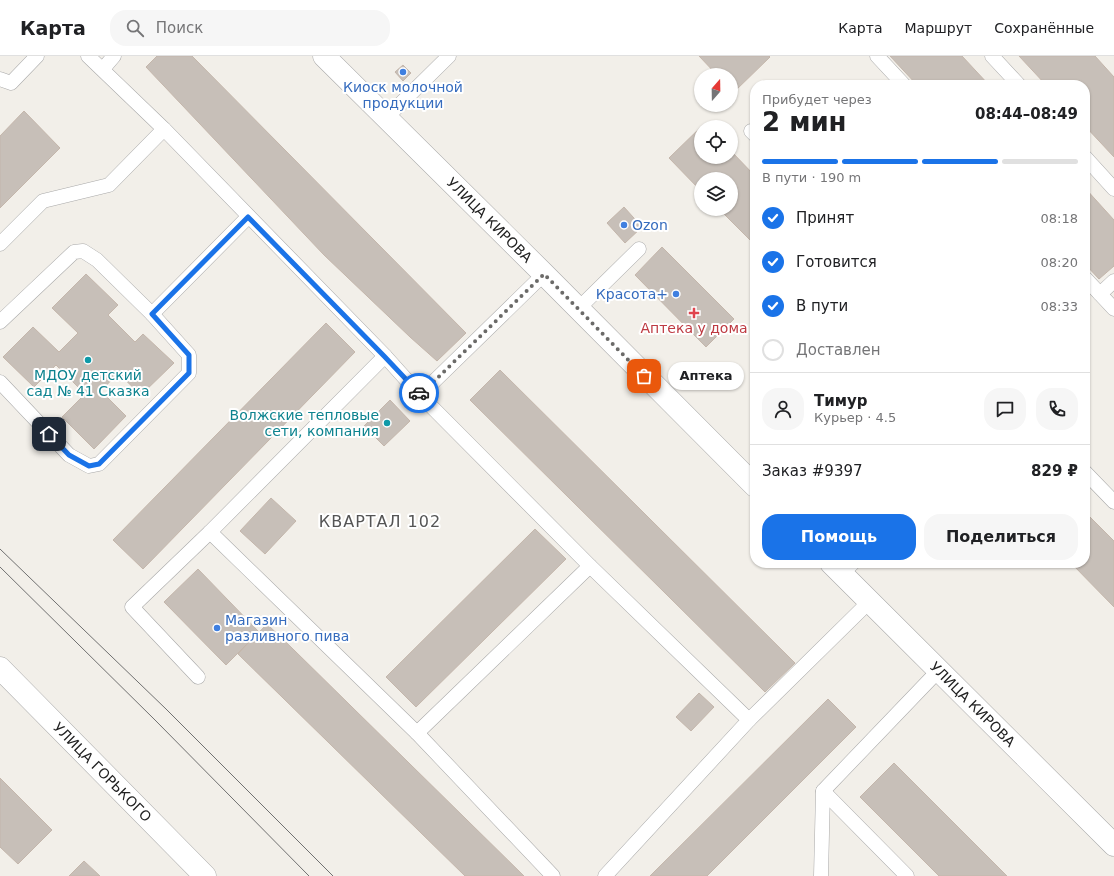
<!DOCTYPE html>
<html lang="ru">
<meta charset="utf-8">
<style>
body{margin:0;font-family:"DejaVu Sans",sans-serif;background:#f6f6f6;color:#202124;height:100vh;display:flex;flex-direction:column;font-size:15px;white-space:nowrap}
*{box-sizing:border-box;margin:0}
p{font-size:13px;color:#757577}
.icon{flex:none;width:22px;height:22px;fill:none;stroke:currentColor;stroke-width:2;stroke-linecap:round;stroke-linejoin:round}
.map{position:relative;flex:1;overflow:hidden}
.drawer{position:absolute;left:750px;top:24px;width:340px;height:488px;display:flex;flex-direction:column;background:#fff;border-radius:16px;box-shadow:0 1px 3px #0004}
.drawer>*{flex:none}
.needle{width:26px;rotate:20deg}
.fabs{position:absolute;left:694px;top:12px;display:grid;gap:8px}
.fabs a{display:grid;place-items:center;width:44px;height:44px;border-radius:50%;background:#fff;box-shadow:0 1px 3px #0004;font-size:20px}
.pin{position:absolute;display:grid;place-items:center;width:34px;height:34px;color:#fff;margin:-17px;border-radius:8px;box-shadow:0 2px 6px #0006}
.courier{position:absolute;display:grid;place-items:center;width:40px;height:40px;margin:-20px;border:3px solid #1a73e8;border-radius:50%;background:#fff;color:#222;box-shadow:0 1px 5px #0007}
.bubble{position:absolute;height:28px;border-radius:14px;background:#fff;box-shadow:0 1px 3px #0004;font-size:13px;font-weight:800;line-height:28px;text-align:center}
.headline em{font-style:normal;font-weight:800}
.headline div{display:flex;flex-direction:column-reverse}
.headline{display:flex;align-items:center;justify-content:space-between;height:68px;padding:0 12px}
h1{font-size:26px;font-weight:800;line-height:30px}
.bar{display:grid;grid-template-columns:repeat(4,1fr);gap:6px 4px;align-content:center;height:48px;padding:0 12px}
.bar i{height:5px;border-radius:3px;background:#e0e0e0}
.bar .current{background:#1a73e8}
.bar p{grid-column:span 4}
.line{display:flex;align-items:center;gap:10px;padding:0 12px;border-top:1px solid #e0e0e0}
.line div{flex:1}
.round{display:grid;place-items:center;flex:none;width:42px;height:42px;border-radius:16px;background:#f6f6f6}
ol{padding:0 12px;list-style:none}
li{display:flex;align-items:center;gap:12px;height:44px}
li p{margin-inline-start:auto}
li .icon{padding:4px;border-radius:50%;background:#1a73e8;color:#fff;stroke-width:4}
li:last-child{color:#757577}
li i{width:22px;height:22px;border:2px solid #e0e0e0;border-radius:50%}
.action{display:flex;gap:8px;margin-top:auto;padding:8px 12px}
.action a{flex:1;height:46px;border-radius:16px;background:#1a73e8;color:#fff;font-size:16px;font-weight:800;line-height:46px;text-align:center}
.action a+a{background:#f6f6f6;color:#202124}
header{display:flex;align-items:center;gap:24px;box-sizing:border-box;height:56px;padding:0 20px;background:#fff;border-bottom:1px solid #e0e0e0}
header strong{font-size:19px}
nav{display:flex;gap:22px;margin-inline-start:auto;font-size:14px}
.search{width:280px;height:36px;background:#f6f6f6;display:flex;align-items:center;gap:10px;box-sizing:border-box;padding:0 14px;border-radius:16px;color:#757577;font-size:15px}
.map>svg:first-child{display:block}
.building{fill:#c7bfb8;stroke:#c4b6ab}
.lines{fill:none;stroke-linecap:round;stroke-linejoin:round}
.service-casing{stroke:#a9a9a9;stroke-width:15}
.tertiary-casing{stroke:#a9a9a9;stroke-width:23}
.service{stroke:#fff;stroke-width:14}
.tertiary{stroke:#fff;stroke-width:22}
.tram{stroke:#707070;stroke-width:1}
.done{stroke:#6b6a68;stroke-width:4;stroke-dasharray:0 7.2}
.route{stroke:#1a73e8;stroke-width:5}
.shop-dot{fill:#3f7fe0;stroke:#fff;stroke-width:1.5}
.health-dot{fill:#e0444e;stroke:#fff;stroke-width:1.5}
.culture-dot{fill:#0f9aa8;stroke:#fff;stroke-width:1.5}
.labels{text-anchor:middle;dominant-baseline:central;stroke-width:4;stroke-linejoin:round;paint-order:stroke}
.shop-label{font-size:14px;fill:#366cbe;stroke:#fff;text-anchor:start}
.street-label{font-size:14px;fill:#222;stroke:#fff}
.health-label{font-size:14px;fill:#be3a42;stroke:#fff}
.culture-label{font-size:14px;fill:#0d838f;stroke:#fff}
.quarter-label{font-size:16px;letter-spacing:1px;fill:#555;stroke:#fff}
</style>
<header>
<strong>Карта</strong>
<div class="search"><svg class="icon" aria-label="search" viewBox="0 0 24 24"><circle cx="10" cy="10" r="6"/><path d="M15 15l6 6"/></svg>Поиск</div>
<nav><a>Карта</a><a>Маршрут</a><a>Сохранённые</a></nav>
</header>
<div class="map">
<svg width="1114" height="820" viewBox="0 0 1114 820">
<rect width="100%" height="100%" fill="#f2efe9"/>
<g class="building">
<polygon points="157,0 192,0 466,277 437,305 410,281 324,199 146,11"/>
<polygon points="699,0 769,0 770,1 734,36 731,33 731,19 717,19"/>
<polygon points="890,0 962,0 989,29 917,29"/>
<polygon points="1019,0 1095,0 1114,21 1114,101 1085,70 1085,29 1046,29"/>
<polygon points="403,9 411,17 403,25 395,16"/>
<polygon points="24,55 60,92 0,152 0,80"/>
<polygon points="704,68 707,71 701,71 701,101 731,101 731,95 755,120 755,189 719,153 731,153 731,123 701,123 701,135 669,102"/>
<polygon points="1085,132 1114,164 1114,210 1099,223 1085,208"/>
<polygon points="624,151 642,171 625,187 607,167"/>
<polygon points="662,191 734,263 706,291 635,219"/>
<polygon points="86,218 118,249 108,259 135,286 143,278 174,307 141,339 118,317 101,335 126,360 94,393 62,361 85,338 56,309 34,331 3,301 33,271 59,296 78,277 52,252"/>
<polygon points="326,267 355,296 143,513 113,484"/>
<polygon points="500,314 795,607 765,636 470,344"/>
<polygon points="390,344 410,365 384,390 364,370"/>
<polygon points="271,442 296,465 265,498 240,475"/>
<polygon points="1085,456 1114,485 1114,551 1071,507 1085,507"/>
<polygon points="535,473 566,503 416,651 386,621"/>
<polygon points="198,513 259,576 226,609 164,546"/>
<polygon points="267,568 293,593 524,820 465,820 238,598"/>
<polygon points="699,637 714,651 691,675 676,661"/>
<polygon points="828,643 856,671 707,820 650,820"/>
<polygon points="894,707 1007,820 939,820 860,741"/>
<polygon points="0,722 52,774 18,808 0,791"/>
<polygon points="84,805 100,820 69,820"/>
</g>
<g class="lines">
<defs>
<g id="service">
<polyline points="88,0 164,73 385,300"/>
<polyline points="877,0 904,29"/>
<polyline points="992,0 1019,29"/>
<polyline points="103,13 114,0"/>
<polyline points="0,23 11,27 37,0"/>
<polyline points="386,62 449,0"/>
<polyline points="751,75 755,79"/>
<polyline points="1085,101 1114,133"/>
<polyline points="0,188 43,145 109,129 164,73"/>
<polyline points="1085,222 1114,253"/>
<polyline points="1100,238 1114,225"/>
<polyline points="578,253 639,193"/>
<polyline points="152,258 248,161"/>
<polyline points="0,266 74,196 83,195 97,204 152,258 189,299 189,317 99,408 89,410 69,399 0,326"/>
<polyline points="420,339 544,218"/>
<polyline points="1085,416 1114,446"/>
<polyline points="842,517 853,507"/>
<polyline points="198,621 132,551 210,476"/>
<polyline points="749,664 870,545"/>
<polyline points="417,677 210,476 385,300 420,339 590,510 749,664 605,820"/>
<polyline points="823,735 907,820"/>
<polyline points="553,820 417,677 590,510"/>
<polyline points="821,820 823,735 939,614"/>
</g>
<g id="tertiary">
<path id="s1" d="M324 0 544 218 755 430"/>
<path id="s2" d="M831 507 1114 789"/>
<path id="s3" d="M0 612 205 820"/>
</g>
</defs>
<use href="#service" class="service-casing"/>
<use href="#tertiary" class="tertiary-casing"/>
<use href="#service" class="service"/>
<use href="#tertiary" class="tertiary"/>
<g class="tram">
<polyline points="0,493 166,653 333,820"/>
<polyline points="0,511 155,664 309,820"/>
</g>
</g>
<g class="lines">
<polyline class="done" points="419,337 420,339 544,218 644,320"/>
<polyline class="route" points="49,378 69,399 89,410 99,408 189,317 189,299 152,258 248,161 384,300 419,337"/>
</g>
<g class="shop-dot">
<circle cx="403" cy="16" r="4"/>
<circle cx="624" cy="169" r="4"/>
<circle cx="676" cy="238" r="4"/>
<circle cx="217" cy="572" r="4"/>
</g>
<path class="health-dot" d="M692 251h4v4h4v4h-4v4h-4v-4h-4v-4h4z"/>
<g class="culture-dot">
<circle cx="88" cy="304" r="4"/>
<circle cx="387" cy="367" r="4"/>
</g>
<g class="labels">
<g class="shop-label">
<text x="403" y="31" text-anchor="middle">Киоск молочной<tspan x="403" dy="16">продукции</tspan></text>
<text x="632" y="169">Ozon</text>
<text x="668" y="238" text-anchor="end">Красота+</text>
<text x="225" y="564">Магазин<tspan x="225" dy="16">разливного пива</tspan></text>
</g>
<g class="street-label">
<text stroke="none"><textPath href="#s1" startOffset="233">УЛИЦА КИРОВА</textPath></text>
<text stroke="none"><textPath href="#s2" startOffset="200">УЛИЦА КИРОВА</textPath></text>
<text stroke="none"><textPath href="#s3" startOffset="146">УЛИЦА ГОРЬКОГО</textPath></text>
</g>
<g class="health-label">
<text x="694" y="272">Аптека у дома</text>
</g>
<g class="culture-label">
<text x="88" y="319">МДОУ детский<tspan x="88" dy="16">сад № 41 Сказка</tspan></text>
<text x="379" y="359" text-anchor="end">Волжские тепловые<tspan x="379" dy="16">сети, компания</tspan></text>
</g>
<g class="quarter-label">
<text x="380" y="465">КВАРТАЛ 102</text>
</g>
</g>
</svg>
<div class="fabs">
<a><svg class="needle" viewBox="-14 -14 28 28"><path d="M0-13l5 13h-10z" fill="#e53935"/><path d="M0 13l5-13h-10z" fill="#757577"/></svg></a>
<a><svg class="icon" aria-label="locate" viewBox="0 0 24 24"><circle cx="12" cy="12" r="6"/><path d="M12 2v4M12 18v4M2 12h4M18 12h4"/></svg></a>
<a><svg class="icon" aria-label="layers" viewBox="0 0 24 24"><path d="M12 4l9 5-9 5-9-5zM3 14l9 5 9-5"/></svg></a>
</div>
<div class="pin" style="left:644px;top:320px;background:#ea580c"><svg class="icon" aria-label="bag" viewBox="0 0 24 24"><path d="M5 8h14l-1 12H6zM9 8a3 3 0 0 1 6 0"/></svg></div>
<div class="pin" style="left:49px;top:378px;background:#1f2937"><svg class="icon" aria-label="home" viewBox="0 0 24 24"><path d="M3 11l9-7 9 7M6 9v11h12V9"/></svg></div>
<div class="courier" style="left:419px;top:337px"><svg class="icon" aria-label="car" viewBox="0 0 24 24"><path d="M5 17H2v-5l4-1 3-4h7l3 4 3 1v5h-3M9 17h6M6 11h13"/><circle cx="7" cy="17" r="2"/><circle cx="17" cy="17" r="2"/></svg></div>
<div class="bubble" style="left:668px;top:306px;width:76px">Аптека</div>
<section class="drawer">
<div class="headline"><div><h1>2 мин</h1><p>Прибудет через</p></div><em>08:44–08:49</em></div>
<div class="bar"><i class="current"></i><i class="current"></i><i class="current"></i><i></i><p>В пути · 190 m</p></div>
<ol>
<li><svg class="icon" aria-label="check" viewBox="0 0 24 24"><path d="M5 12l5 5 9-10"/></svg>Принят<p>08:18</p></li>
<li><svg class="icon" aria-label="check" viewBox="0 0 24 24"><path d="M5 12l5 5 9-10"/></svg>Готовится<p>08:20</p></li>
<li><svg class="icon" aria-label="check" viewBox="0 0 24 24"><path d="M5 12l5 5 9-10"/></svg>В пути<p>08:33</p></li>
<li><i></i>Доставлен</li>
</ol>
<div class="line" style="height:72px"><a class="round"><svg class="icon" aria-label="person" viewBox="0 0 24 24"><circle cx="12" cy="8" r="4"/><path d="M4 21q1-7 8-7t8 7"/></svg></a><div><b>Тимур</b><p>Курьер · 4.5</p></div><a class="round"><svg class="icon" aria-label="chat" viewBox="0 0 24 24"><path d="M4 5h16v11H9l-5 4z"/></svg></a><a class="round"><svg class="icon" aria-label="phone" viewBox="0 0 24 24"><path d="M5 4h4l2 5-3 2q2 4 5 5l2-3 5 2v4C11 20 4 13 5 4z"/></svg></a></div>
<div class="line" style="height:52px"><div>Заказ #9397</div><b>829 ₽</b></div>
<div class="action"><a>Помощь</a><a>Поделиться</a></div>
</section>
</div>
